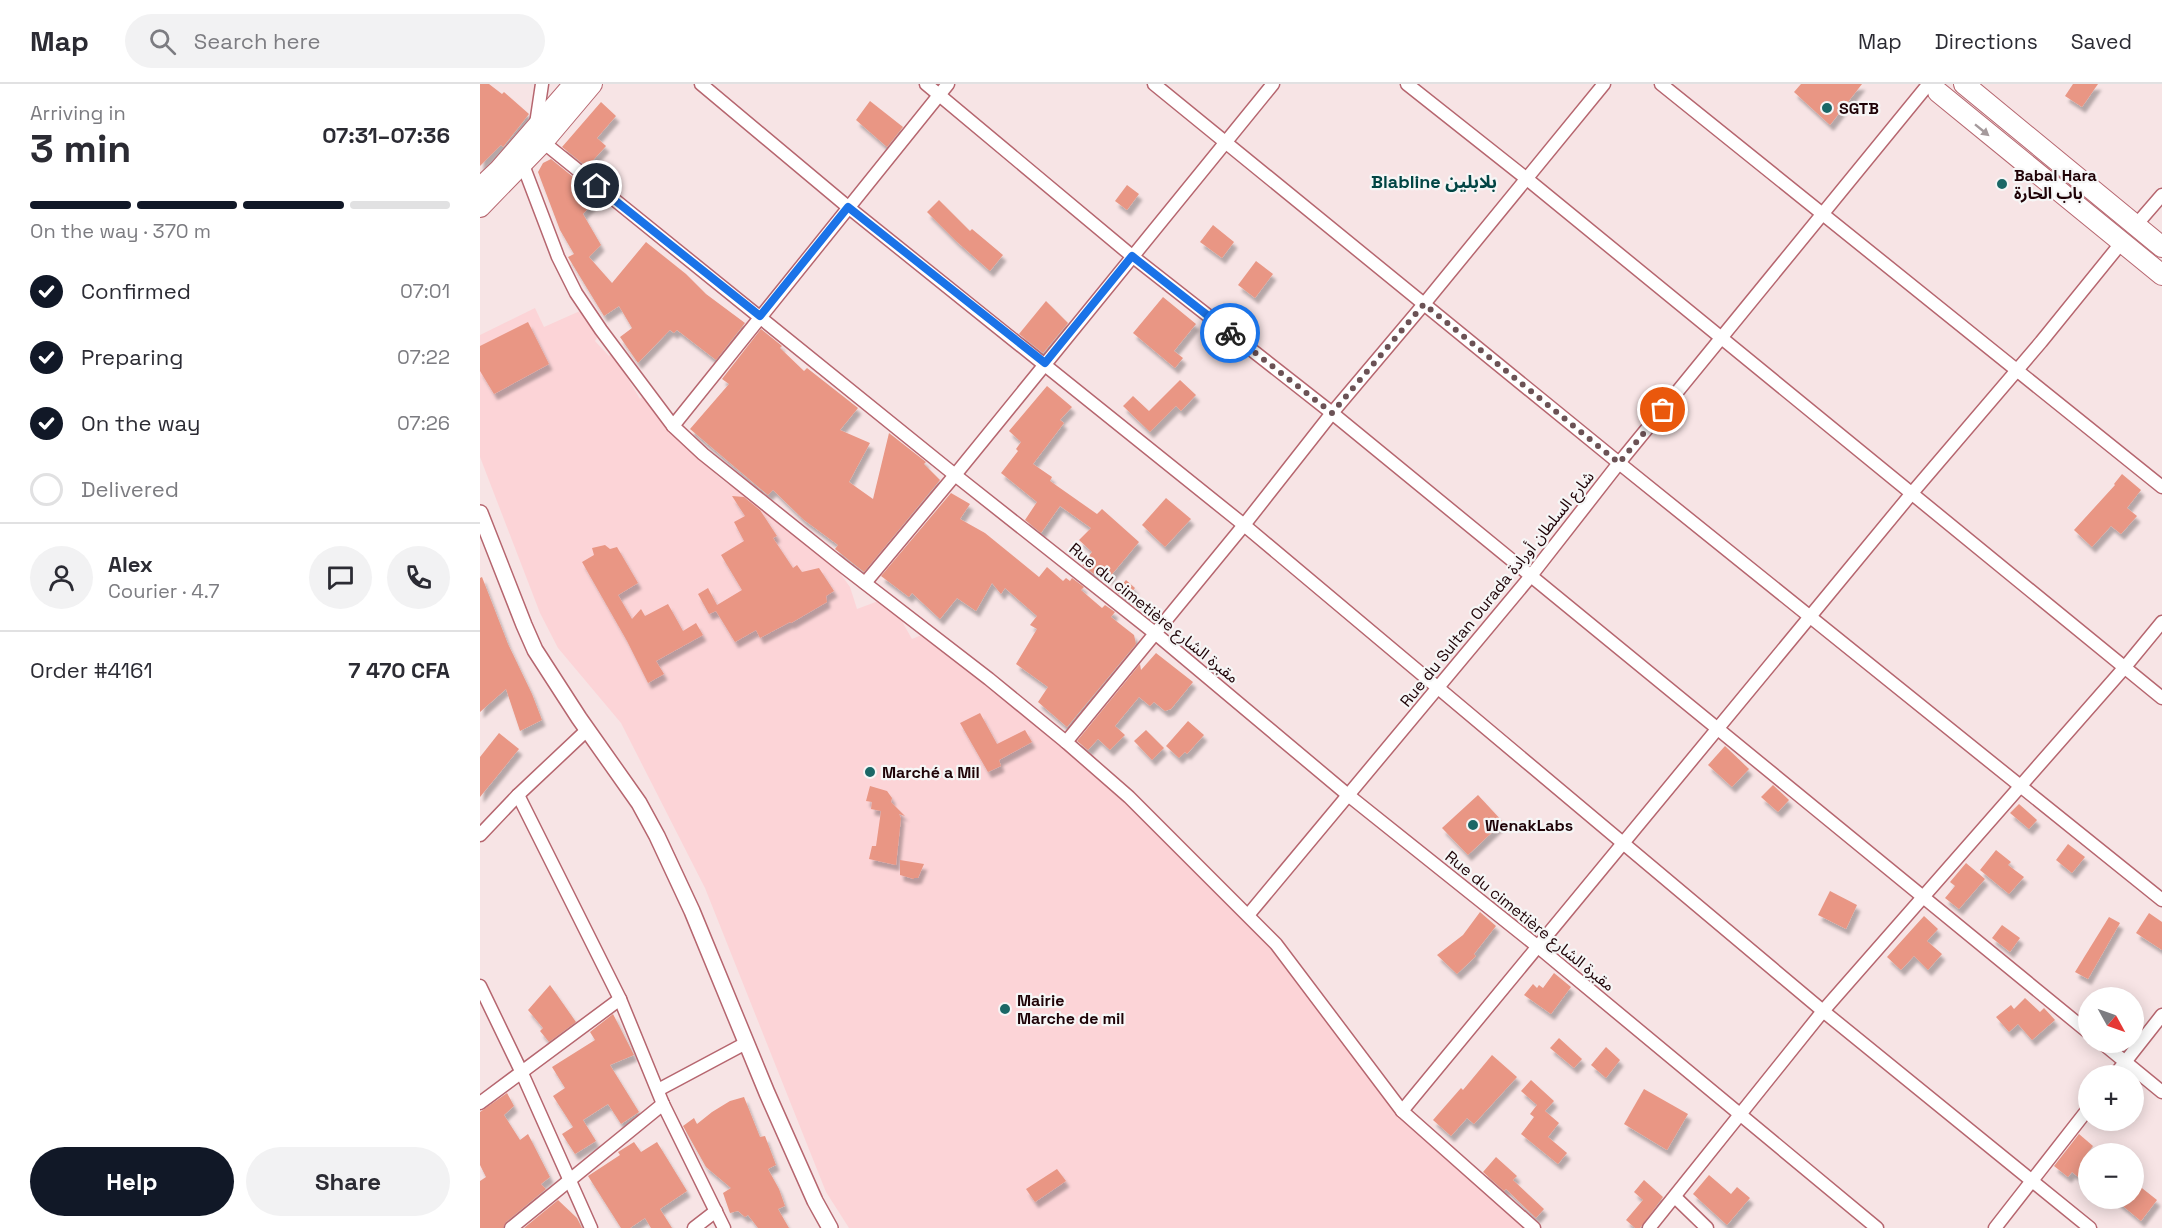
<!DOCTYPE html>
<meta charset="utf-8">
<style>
body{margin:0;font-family:"Space Grotesk","Noto Sans Arabic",sans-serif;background:#f2f2f3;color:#2b2b33;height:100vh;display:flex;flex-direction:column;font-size:22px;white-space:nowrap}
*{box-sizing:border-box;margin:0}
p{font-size:20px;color:#7c7c81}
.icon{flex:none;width:33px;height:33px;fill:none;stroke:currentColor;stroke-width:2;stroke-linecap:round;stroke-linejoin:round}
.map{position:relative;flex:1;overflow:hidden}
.panel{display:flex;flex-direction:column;background:#fff;width:480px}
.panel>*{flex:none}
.needle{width:39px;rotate:130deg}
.fabs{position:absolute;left:1598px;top:903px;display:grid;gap:12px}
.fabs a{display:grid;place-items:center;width:66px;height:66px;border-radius:50%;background:#fff;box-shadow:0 3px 15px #0003;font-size:30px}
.pin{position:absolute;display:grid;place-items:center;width:51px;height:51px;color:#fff;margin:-26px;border:3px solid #fff;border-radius:50%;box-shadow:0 2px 6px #0007}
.courier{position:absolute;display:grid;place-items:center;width:60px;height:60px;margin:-30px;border:4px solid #1a73e8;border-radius:50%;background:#fff;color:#222;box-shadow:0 2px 8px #0007}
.headline em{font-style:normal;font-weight:600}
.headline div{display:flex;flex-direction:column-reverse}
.headline{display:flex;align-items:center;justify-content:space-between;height:102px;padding:0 30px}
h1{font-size:39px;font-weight:600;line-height:45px}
.bar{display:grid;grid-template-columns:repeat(4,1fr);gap:9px 6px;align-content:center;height:72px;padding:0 30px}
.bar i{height:8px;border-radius:4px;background:#e1e1e2}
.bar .current{background:#111827}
.bar p{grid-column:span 4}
.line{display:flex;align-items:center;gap:15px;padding:0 30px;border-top:2px solid #e1e1e2}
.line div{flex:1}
.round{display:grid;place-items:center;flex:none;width:63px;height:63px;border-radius:32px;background:#f2f2f3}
ol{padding:0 30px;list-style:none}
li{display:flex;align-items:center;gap:18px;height:66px}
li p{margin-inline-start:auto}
li .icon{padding:6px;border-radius:50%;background:#111827;color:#fff;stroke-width:4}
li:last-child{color:#7c7c81}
li i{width:33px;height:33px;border:3px solid #e1e1e2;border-radius:50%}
.primary-button{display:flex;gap:12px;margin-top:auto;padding:12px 30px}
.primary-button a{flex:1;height:69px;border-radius:36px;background:#111827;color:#fff;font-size:24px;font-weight:600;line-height:69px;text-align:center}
.primary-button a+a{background:#f2f2f3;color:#2b2b33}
header{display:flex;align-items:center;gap:36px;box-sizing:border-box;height:84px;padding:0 30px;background:#fff;border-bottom:2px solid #e1e1e2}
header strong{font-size:28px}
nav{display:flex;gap:33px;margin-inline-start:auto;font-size:21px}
.search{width:420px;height:54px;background:#f2f2f3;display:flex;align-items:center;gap:15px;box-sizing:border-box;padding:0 21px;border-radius:33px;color:#7c7c81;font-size:22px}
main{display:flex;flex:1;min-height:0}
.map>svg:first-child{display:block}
.built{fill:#fcd4d7}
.building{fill:#e99684;filter:url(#shadow)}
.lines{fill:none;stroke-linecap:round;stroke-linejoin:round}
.minor-casing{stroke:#b6666f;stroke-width:15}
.tertiary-casing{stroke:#b6666f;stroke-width:18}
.primary-casing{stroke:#b6666f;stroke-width:22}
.minor{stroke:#fff;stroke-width:12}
.tertiary{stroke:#fff;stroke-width:15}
.primary{stroke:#fff;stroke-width:20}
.oneway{fill:#a59a9c}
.done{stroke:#6b5255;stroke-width:6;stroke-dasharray:0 10.8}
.route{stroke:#1a73e8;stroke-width:8}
.poi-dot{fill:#1a6766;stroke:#f6f6f6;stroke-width:2}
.labels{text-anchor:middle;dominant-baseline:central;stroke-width:4.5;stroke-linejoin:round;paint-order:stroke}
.poi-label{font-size:16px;font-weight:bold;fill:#1f0307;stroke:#f6f6f6;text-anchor:start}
.street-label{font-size:16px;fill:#1f0307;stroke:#f6f6f6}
.neighbourhood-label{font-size:18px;font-weight:bold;fill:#014544;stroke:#f6f6f6}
</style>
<header>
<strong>Map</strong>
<div class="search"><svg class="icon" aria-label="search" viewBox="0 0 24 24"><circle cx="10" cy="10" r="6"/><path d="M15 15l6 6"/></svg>Search here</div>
<nav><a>Map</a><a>Directions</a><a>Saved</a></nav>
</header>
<main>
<section class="panel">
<div class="headline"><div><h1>3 min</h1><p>Arriving in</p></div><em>07:31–07:36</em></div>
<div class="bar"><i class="current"></i><i class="current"></i><i class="current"></i><i></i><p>On the way · 370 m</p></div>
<ol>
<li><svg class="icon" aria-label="check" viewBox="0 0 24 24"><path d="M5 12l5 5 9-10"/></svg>Confirmed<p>07:01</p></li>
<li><svg class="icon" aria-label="check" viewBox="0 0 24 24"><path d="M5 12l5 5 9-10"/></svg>Preparing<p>07:22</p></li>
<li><svg class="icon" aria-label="check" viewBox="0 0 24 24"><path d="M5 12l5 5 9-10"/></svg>On the way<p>07:26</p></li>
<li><i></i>Delivered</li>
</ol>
<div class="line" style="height:108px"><a class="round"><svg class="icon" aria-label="person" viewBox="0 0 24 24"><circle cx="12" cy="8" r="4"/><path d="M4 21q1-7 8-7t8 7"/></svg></a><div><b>Alex</b><p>Courier · 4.7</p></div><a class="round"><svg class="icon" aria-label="chat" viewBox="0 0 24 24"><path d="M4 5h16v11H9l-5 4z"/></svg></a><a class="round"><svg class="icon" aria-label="phone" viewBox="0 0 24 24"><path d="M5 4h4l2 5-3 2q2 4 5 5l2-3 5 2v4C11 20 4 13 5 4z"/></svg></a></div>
<div class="line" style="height:78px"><div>Order #4161</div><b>7 470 CFA</b></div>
<div class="primary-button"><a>Help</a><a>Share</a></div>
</section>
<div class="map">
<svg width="1682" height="1144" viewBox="0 0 1682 1144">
<defs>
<filter id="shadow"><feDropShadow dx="3.5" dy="6" stdDeviation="1.5" flood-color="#0004"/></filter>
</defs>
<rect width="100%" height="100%" fill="#f7e4e5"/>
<polygon class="built" points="55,224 64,243 100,227 118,242 120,249 115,257 129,272 132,268 160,315 164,311 191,348 241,395 251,402 273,407 283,415 321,458 335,469 344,467 370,503 377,525 401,516 411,518 432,555 451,547 565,650 634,704 774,837 911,1018 1050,1144 369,1144 346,1108 225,804 141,639 78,564 60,529 0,373 0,251"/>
<g class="building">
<polygon points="0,0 9,0 22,10 24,8 49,30 23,63 21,61 0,82"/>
<polygon points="1321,0 1382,0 1350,41 1314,8"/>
<polygon points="1593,0 1618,0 1602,23 1585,12"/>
<polygon points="390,17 423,43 407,63 376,36"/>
<polygon points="121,18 136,32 117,54 126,62 107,83 82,63"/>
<polygon points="71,75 98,97 116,116 103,130 121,161 109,173 132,199 166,158 206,190 226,210 265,239 236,276 197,246 194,249 190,246 158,279 140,253 152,244 139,222 124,232 88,173 94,170 80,146 58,88 63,79"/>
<polygon points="647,101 659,110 647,126 635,117"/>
<polygon points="459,116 490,147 492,145 523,171 510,187 476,157 447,128"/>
<polygon points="733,141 754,158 742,174 720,158"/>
<polygon points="776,177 793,190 775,214 758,201"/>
<polygon points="683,213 716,240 694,267 703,274 695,284 653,249"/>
<polygon points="566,217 588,239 563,269 539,250"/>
<polygon points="48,238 69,280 14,310 0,287 0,262"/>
<polygon points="281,245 302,262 300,264 324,287 327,284 378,324 360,346 390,359 369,398 393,415 409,349 446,378 444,380 460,396 384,488 355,465 358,461 324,436 293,406 288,411 210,345 249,300 242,295"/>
<polygon points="700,296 716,311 701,327 696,322 670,348 643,322 653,312 669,327"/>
<polygon points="567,302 592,323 580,336 584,339 553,380 572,393 570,397 617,430 622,425 659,458 628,495 617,486 614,490 602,481 612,468 599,456 611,444 580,422 561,449 545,436 557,418 521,389 538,367 536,365 541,358 529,347"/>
<polygon points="1642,390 1661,406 1647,424 1657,432 1641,450 1631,442 1612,463 1594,446 1635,401 1634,400"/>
<polygon points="471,409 490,420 480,435 505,449 559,493 567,483 583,497 586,494 590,497 592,494 604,503 601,506 622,524 625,521 635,528 631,533 654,551 656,560 587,643 558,618 568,603 536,580 557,545 550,541 557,532 525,504 521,510 512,499 496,527 477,514 460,535 432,509 429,513 401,492"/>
<polygon points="252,412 264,413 280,426 297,452 293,454 313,484 317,481 322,488 339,484 354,507 346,512 347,518 311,539 310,538 280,554 276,546 255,558 236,527 229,530 218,510 228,504 237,521 262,506 241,471 264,457 254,438 265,432"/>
<polygon points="686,414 711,435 685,463 662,441"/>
<polygon points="125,461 130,465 137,463 158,499 138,511 152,535 161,525 165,532 188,520 203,547 216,539 223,551 176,577 184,590 168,599 147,557 102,478 114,471 112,464"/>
<polygon points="2,493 28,560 52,610 62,636 40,647 26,605 0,628 0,494"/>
<polygon points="646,496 655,504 646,515 636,508"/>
<polygon points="676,569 713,598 691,625 685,627 674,618 670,622 659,613 635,642 645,651 630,666 618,655 608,666 597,657 660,580 661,586"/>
<polygon points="500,629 517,660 545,646 552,658 519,676 521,682 508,688 480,639"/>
<polygon points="708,637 724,651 707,670 705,668 699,674 686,662"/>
<polygon points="666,646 684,664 672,676 654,657"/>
<polygon points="19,649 39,665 0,713 0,673"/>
<polygon points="1245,662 1269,685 1252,703 1228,681"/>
<polygon points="1293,701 1309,716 1298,728 1281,713"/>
<polygon points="390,702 407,707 412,714 411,718 425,732 419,730 421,734 416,781 389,775 392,762 396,762 401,727 391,725 392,718 386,717"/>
<polygon points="998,711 1023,738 988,771 962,744"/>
<polygon points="1539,720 1557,736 1549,745 1530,729"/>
<polygon points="1588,760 1605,773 1592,789 1576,776"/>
<polygon points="1516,766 1531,778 1528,781 1544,793 1529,810 1500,786"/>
<polygon points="420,776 444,780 438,794 434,794 434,795 420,791"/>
<polygon points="1486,779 1505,795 1479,825 1465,814 1475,802 1470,798"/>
<polygon points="1350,807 1377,821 1366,845 1338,831"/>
<polygon points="1000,828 1016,842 994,870 996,872 977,890 957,871 983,851"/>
<polygon points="1669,829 1682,838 1682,866 1656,849"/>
<polygon points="1444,832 1458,845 1447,857 1462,870 1448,886 1434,872 1421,886 1407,873"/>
<polygon points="1629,833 1640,839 1608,895 1595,888"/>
<polygon points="1522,841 1540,854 1530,868 1512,854"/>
<polygon points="1074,889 1091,903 1071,930 1044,911 1053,900 1057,904 1059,901 1063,904"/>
<polygon points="70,901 96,938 69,958 60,947 63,944 48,926"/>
<polygon points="1545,914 1560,928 1564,924 1575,936 1552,956 1538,940 1529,948 1516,933 1531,921 1534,925"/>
<polygon points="133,930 154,971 130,981 159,1028 141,1040 128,1020 103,1036 116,1057 95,1070 82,1050 93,1043 73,1012 85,1004 72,983 115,956 110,948"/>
<polygon points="1079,954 1102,975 1094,984 1070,964"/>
<polygon points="1126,963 1140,976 1126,994 1111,981"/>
<polygon points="1012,971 1037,993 994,1040 987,1034 971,1052 953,1036 981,1004 983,1006"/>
<polygon points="1051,996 1074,1017 1065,1027 1079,1039 1068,1053 1087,1069 1078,1080 1041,1050 1054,1033 1050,1030 1057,1021 1041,1007"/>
<polygon points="1164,1005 1208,1030 1187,1066 1144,1040"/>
<polygon points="27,1009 34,1022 24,1031 40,1056 48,1050 70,1093 61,1100 66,1105 26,1138 23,1144 0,1144 0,1097 6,1093 0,1081 0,1028"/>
<polygon points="264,1013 280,1053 285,1052 296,1081 288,1085 299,1105 305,1122 298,1125 309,1144 278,1144 268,1131 265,1133 258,1127 250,1129 243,1109 251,1104 226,1083 203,1042 214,1034 217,1040 232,1028 250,1017"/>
<polygon points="1599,1050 1613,1062 1608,1068 1608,1101 1592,1088 1588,1093 1574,1082"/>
<polygon points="154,1058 161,1068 177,1058 207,1107 180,1125 192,1144 171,1144 165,1134 150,1144 141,1144 108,1092 140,1071 138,1068"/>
<polygon points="1016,1073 1037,1092 1033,1096 1064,1125 1056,1134 1026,1105 1024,1107 1003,1088"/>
<polygon points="577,1085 586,1097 555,1118 546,1105"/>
<polygon points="1229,1091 1251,1110 1257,1103 1270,1114 1247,1141 1213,1110"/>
<polygon points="1164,1096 1183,1113 1160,1144 1155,1144 1146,1136 1163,1116 1154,1108"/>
<polygon points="1653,1097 1677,1116 1661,1137 1633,1114 1653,1114"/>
<polygon points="78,1116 97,1134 102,1144 44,1144"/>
</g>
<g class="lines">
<defs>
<g id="minor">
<polyline points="221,0 368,123 764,441 1343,927 1610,1144"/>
<polyline points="446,0 652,172 852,329 1608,948"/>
<polyline points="674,0 1139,379 1682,816"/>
<polyline points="927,0 1047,95 1682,614"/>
<polyline points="1181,0 1682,403"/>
<polyline points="56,40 62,0"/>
<polyline points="63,58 475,391 676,550 868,711 1057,862 1397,1144"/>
<polyline points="40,77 43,81 78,173 96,209 121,246 193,342 223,370 364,483 509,595 586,658 649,713 796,860 922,1027 1054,1144"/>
<polyline points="1656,141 1682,111"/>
<polyline points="193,342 468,0"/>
<polyline points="385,499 475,391 793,0"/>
<polyline points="586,658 764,441 852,329 944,220 1124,0"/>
<polyline points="38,711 140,915 183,1020 244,1144"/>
<polyline points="0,751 38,711 107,646"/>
<polyline points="769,830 1050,493 1139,379 1447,2"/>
<polyline points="0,902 41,987 111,1144"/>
<polyline points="1621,958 1682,1008"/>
<polyline points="1634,992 1682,931"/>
<polyline points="178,1006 266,959"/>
<polyline points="0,1019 140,915"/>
<polyline points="922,1027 1432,409 1561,258 1642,158"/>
<polyline points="1195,1113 1227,1144"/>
<polyline points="31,1144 183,1020"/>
<polyline points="214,1144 236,1127"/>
<polyline points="1169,1144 1343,927 1645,583 1682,538"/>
<polyline points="1515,1144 1608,1025"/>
</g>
<polyline id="tertiary" points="0,429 44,541 55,566 99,634 159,719 177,752 212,827 287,1009 335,1117 350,1144"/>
<g id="primary">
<polyline points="1484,0 1682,163"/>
<polyline points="1458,8 1682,191"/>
<polyline points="0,104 19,86 94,0"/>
<polyline points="0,123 63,58 112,0"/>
</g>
</defs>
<use href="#minor" class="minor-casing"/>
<use href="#tertiary" class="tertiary-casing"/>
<use href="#primary" class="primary-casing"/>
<use href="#minor" class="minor"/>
<use href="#tertiary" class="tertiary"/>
<use href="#primary" class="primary"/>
</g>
<defs><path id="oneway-solid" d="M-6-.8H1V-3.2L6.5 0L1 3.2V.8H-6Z" transform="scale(1.5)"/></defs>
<use class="oneway" href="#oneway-solid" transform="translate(1502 46) rotate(39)"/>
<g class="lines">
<polyline class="done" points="750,249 852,329 944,220 1139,379 1183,326"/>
<polyline class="route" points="117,102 280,232 368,123 565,279 652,172 750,249"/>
</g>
<g class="poi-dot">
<circle cx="1347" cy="24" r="6"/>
<circle cx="1522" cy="100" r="6"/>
<circle cx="390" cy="688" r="6"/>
<circle cx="993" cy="741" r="6"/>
<circle cx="525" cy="925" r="6"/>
</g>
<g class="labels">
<g class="poi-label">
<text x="1359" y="24">SGTB</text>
<text x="1534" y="91">Babal Hara<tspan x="1534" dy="18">باب الحارة</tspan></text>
<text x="402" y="688">Marché a Mil</text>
<text x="1005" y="741">WenakLabs</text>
<text x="537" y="916">Mairie<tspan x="537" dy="18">Marche de mil</tspan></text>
</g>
<g class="street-label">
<text transform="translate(1017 505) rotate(-51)">Rue du Sultan Ourada شارع السلطان أورادة</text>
<text transform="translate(674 529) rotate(39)">Rue du cimetière مقبرة الشارع</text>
<text transform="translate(1050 837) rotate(39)">Rue du cimetière مقبرة الشارع</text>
</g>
<g class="neighbourhood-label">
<text x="954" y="97">Blabline بلابلين</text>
</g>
</g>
</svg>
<div class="fabs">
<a><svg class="needle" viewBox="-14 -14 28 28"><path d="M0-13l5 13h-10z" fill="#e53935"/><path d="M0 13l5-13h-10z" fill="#7c7c81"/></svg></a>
<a>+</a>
<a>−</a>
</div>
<div class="pin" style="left:1183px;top:326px;background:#ea580c"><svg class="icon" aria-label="bag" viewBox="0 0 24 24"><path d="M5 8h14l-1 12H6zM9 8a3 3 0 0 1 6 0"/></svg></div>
<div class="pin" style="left:117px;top:102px;background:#1f2937"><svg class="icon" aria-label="home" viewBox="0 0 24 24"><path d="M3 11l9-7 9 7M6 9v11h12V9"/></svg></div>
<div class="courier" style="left:750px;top:249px"><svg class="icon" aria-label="bike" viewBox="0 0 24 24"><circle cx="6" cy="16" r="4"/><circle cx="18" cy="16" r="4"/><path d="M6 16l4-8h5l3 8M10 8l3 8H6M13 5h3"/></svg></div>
</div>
</main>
